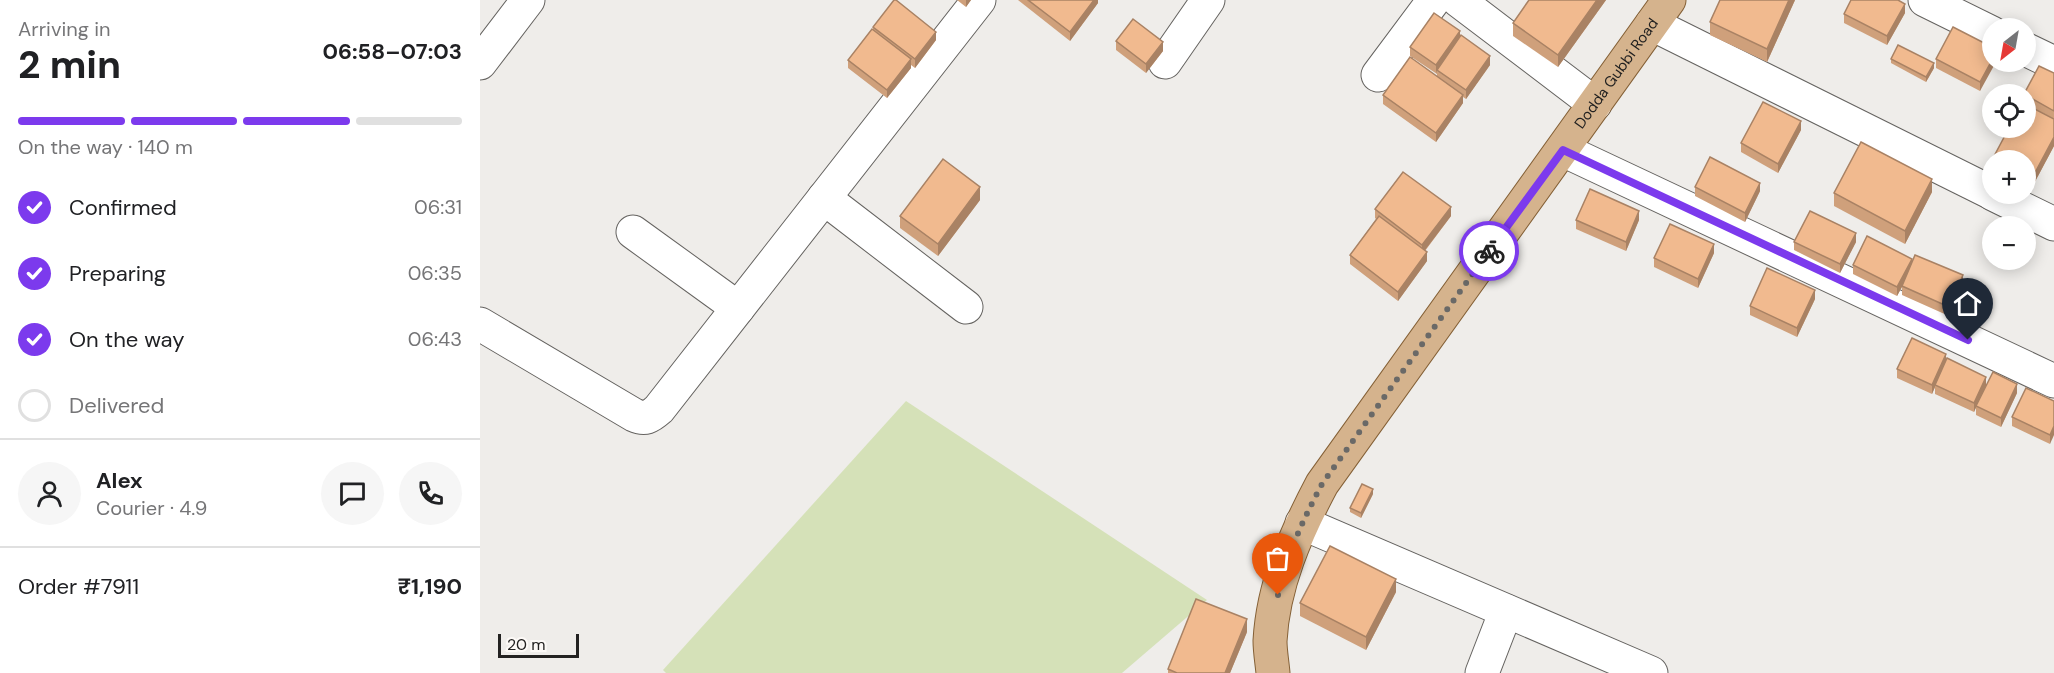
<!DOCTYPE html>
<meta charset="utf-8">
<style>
body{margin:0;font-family:"DM Sans",sans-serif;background:#f6f6f6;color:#202124;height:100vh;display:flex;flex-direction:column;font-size:22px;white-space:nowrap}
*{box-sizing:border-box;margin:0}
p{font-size:20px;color:#757577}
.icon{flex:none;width:33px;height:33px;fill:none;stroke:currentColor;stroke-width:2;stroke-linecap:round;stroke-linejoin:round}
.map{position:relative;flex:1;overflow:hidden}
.sheet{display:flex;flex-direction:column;background:#fff;width:480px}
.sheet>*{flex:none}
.needle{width:39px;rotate:211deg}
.buttons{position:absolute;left:1502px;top:18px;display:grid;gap:12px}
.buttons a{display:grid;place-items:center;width:54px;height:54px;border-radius:50%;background:#fff;box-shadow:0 3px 15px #0003;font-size:30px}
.scale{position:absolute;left:18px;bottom:15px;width:81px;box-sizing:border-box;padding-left:6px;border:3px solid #232221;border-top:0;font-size:16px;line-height:21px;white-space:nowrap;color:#232221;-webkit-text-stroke:4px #fdfaf7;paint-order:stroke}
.pin{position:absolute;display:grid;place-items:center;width:51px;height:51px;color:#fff;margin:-62px -26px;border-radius:50% 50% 50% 0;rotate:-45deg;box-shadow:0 0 6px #0007}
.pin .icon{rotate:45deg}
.courier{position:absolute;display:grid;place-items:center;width:60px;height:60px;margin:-30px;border:4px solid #7c3aed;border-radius:50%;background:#fff;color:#222;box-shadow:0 2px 8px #0007}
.summary em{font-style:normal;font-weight:700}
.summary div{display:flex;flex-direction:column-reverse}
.summary{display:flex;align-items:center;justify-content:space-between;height:102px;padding:0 18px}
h1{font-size:39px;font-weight:700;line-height:45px}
.bar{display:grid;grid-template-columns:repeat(4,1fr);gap:9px 6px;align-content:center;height:72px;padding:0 18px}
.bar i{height:8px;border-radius:4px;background:#e0e0e0}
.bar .on{background:#7c3aed}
.bar p{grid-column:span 4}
.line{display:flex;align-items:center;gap:15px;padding:0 18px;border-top:2px solid #e0e0e0}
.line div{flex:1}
.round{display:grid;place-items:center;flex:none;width:63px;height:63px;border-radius:32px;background:#f6f6f6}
ol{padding:0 18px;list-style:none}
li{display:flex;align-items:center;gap:18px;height:66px}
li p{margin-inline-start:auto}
li .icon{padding:6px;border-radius:50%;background:#7c3aed;color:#fff;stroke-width:4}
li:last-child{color:#757577}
li i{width:33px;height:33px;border:3px solid #e0e0e0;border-radius:50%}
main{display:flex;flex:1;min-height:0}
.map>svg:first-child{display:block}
.green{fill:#d5e1b8}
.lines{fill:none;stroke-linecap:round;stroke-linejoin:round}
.minor-casing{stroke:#656360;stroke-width:35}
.major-casing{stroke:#846036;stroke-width:35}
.minor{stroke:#fff;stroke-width:33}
.major{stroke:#d5b38d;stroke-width:33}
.wall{fill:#cfa07b}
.shaded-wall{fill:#a98264}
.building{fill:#f1ba8f;stroke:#a98264;stroke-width:1.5}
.done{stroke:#6a6967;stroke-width:6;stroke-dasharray:0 10.8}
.route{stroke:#7c3aed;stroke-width:8}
.labels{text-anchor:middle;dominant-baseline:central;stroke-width:5;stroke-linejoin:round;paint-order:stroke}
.street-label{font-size:15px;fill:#232221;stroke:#fdfaf7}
</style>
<main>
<section class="sheet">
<div class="summary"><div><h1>2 min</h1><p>Arriving in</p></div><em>06:58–07:03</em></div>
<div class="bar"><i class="on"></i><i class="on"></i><i class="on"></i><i></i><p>On the way · 140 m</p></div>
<ol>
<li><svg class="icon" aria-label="check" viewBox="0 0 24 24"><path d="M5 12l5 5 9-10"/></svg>Confirmed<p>06:31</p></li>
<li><svg class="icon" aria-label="check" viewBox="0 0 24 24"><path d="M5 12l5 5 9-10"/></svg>Preparing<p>06:35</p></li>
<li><svg class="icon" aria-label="check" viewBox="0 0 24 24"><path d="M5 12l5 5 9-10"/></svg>On the way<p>06:43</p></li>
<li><i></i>Delivered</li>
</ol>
<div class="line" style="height:108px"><a class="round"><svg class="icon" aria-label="person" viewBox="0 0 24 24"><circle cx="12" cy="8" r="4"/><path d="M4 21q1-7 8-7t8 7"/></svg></a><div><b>Alex</b><p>Courier · 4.9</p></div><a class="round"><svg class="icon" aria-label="chat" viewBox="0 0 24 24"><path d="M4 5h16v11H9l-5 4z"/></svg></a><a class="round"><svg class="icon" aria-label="phone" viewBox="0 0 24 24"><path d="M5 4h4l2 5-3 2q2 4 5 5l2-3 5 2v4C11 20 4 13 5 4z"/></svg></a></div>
<div class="line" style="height:78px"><div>Order #7911</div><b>₹1,190</b></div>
</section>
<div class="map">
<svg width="1574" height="673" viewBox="0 0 1574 673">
<rect width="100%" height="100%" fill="#efedea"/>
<polygon class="green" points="426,401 727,600 642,673 186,673 183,670"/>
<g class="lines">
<defs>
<g id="minor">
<polyline points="978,0 1115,104"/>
<polyline points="1445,0 1512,33"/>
<polyline points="1172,24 1512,193"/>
<polyline points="1545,49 1574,63"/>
<polyline points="685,62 728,0"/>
<polyline points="0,63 48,0"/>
<polyline points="898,75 954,0"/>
<polyline points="1083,150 1574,381"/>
<polyline points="1513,194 1574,224"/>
<polyline points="344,198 486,307"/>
<polyline points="153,232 258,308"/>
<path d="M0 324 154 415C165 420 170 417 179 409L499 0"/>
<polyline points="822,523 1171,673"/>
<polyline points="1002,673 1026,611"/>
</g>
<g id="major">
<path id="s1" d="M793 673C792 662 790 651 790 641 793 585 816 533 842 484L1189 0"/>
</g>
</defs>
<use href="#minor" class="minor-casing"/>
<use href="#major" class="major-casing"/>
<use href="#minor" class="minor"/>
<use href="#major" class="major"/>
</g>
<g class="wall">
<polygon points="477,0 491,0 486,7"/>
<polygon points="538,0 618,0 618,3 590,41"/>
<polygon points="1049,0 1126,0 1078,67 1033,36 1033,23"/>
<polygon points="1315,0 1287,62 1230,35 1230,22"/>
<polygon points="1425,13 1407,45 1364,23 1364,14"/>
<polygon points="393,27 456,40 435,68 431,65 431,68 407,98 368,68 368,60 393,30"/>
<polygon points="980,36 1010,65 986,99 983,97 983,103 956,142 903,104 903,95 957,76 957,74 930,56 930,47"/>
<polygon points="636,41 683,51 666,73 636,50"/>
<polygon points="1512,47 1500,91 1456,68 1456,59"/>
<polygon points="1411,59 1454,68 1446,82 1411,63"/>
<polygon points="1574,73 1574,146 1549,193 1545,191 1545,94"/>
<polygon points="1321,130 1298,173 1261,152 1261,143"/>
<polygon points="1512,160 1512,174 1510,173 1510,164"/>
<polygon points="1215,187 1280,191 1265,222 1215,196"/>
<polygon points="1452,192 1425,244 1354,206 1354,193"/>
<polygon points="500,200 458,256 420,228 420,216"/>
<polygon points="895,209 971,216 945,251 947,261 918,301 870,264 870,255 896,219 895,218"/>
<polygon points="1096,220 1159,220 1146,251 1096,229"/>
<polygon points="1314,242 1376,242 1360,273 1314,250"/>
<polygon points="1234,253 1218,288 1174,267 1174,258"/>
<polygon points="1373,265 1483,284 1469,316 1422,295 1422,287 1417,296 1373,274"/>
<polygon points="1335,299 1317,337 1270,315 1270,306"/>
<polygon points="1466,360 1506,385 1537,393 1521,427 1496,415 1496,407 1494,412 1455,394 1455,387 1452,394 1417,378 1417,369"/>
<polygon points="1574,401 1570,444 1532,426 1532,417"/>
<polygon points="893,494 881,518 870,512 870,508"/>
<polygon points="916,592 886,650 820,616 820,603"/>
<polygon points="767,632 750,673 688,673 688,669"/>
</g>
<g class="shaded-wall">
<polygon points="486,0 491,0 486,7"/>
<polygon points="614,0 618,0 618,3 590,41 590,32"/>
<polygon points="1117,0 1126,0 1078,67 1078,55"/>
<polygon points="1309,0 1315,0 1287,62 1287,49"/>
<polygon points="1425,4 1425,13 1407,45 1407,36"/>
<polygon points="980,31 980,40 957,70 956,74 956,65"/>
<polygon points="456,32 456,40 435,68 435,59"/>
<polygon points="683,42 683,51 666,73 666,64"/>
<polygon points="1010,56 1010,65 986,99 986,90"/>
<polygon points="431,59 431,68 407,98 407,90"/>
<polygon points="1512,60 1512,62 1516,62 1500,91 1500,82"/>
<polygon points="1454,63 1454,68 1446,82 1446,77"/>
<polygon points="983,95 983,103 956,142 956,133"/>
<polygon points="1321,121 1321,130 1298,173 1298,164"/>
<polygon points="1574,137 1574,146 1549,193 1549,184"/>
<polygon points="1452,179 1452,192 1425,244 1425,231"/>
<polygon points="1280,183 1280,191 1265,222 1265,213"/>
<polygon points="500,187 500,200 458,256 458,244"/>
<polygon points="971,207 971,216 942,254 942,245"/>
<polygon points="1159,211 1159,220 1146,251 1146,242"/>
<polygon points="1376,233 1376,242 1360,273 1360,264"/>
<polygon points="1234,244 1234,253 1218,288 1218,279"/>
<polygon points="947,252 947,261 918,301 918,292"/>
<polygon points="1432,259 1432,268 1417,296 1417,287"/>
<polygon points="1483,275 1483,284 1469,316 1469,307"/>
<polygon points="1335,290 1335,299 1317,337 1317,328"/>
<polygon points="1466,354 1466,363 1455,385 1455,387 1452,394 1452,385"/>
<polygon points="1506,377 1506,386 1494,412 1494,403"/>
<polygon points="1537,384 1537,393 1521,427 1521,418"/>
<polygon points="1574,426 1574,435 1570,444 1570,435"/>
<polygon points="893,489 893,494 881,518 881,513"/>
<polygon points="916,579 916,592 886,650 886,637"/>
<polygon points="767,619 767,632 750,673 745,673"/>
</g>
<g class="building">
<polygon points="414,0 416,0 456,32 435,59 393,27"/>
<polygon points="548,0 614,0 590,32"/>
<polygon points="1049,0 1117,0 1078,55 1033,23"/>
<polygon points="1240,0 1309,0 1287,49 1230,22"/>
<polygon points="1371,0 1418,0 1425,4 1407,36 1364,14"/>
<polygon points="954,13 980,31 956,65 930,47"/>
<polygon points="653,19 683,42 666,64 636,41"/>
<polygon points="1473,27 1512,47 1512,60 1500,82 1456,59"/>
<polygon points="392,29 431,59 407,90 368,60"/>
<polygon points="981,35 1010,56 986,90 957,70"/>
<polygon points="1418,45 1454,63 1446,77 1411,59"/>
<polygon points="930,57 983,95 956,133 903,95"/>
<polygon points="1559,66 1574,73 1574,111 1544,94"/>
<polygon points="1283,102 1321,121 1298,164 1261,143"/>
<polygon points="1545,104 1574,119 1574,137 1549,184 1545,182 1545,160 1512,160 1529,128 1545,128"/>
<polygon points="1381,142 1452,179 1425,231 1354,193"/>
<polygon points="1230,157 1280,183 1265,213 1215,187"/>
<polygon points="463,159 500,187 458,244 420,216"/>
<polygon points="923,172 971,207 942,245 895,209"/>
<polygon points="1110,189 1159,211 1146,242 1096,220"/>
<polygon points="1330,211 1376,233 1360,264 1314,242"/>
<polygon points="899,216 947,252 918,292 870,255"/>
<polygon points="1190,224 1234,244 1218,279 1174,258"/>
<polygon points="1387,236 1432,259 1417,287 1373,265"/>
<polygon points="1435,255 1483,275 1469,307 1422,286"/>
<polygon points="1287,268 1335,290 1317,328 1270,306"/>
<polygon points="1432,338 1466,354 1452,385 1417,369"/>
<polygon points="1467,358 1506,377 1494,403 1455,385"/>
<polygon points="1513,372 1537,384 1521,418 1496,406"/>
<polygon points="1546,388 1574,401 1574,426 1570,435 1532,417"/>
<polygon points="882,484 893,489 881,513 870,508"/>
<polygon points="850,546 916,579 886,637 820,603"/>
<polygon points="716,599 767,619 745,673 697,673 688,669"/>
</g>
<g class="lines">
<path class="done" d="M798 595C806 556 823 520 842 484L1009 251"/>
<polyline class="route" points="1009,251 1083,150 1488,340"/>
</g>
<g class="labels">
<g class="street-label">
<text stroke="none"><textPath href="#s1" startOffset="704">Dodda Gubbi Road</textPath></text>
</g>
</g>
</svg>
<div class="buttons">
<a><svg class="needle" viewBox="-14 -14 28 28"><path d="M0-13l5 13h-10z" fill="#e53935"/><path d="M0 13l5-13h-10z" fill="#757577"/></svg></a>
<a><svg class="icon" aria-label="locate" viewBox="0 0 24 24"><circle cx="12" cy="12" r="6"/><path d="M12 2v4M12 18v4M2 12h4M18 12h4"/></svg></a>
<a>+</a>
<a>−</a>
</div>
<div class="scale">20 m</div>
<div class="pin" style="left:798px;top:595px;background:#ea580c"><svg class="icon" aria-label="bag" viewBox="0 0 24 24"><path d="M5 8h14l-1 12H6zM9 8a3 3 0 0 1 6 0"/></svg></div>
<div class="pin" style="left:1488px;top:340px;background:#1f2937"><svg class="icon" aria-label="home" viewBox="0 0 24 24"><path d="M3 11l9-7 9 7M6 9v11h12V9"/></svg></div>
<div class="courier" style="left:1009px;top:251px"><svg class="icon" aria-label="bike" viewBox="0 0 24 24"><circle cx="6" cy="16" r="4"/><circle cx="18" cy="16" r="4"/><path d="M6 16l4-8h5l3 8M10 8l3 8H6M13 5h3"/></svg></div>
</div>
</main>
